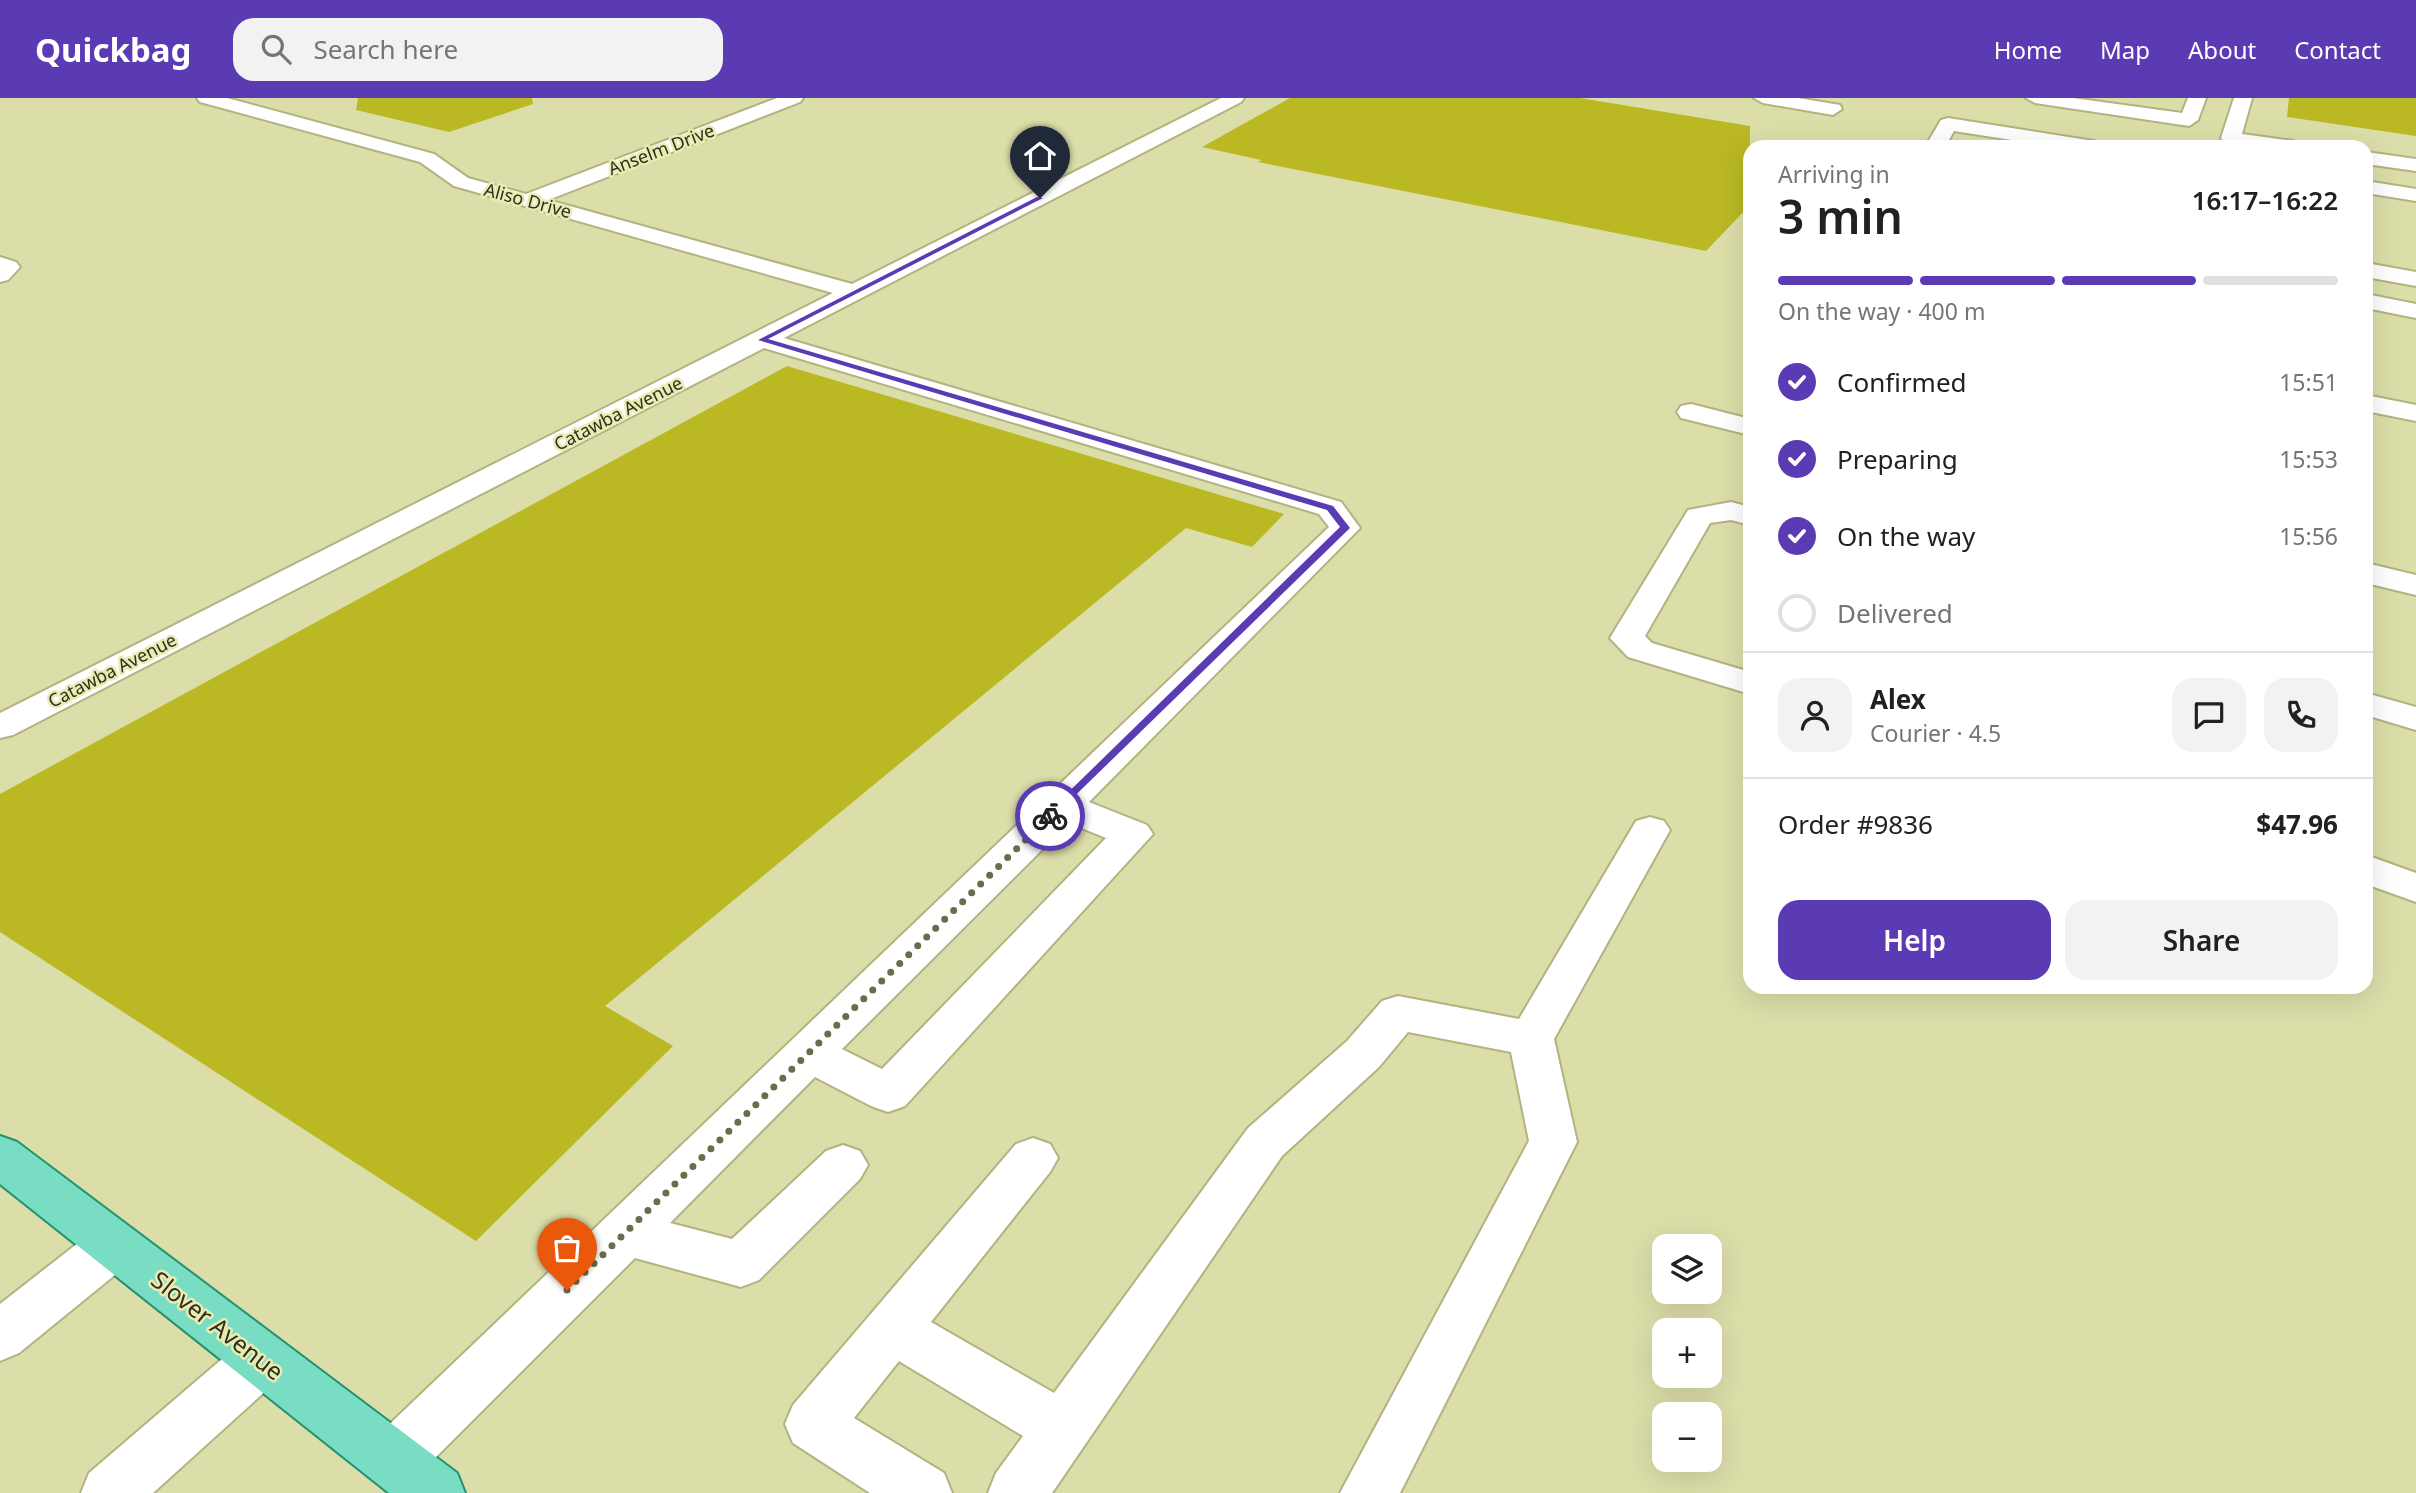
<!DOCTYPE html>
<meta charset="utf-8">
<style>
body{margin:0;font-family:"Noto Sans",sans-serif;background:#f2f2f2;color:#202124;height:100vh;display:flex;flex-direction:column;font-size:26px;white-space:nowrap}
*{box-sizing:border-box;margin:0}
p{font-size:23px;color:#757577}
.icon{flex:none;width:38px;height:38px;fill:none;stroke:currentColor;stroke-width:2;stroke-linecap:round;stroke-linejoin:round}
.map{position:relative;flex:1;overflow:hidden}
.drawer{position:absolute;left:1743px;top:42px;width:630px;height:854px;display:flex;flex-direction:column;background:#fff;border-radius:21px;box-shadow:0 7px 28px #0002}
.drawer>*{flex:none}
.fabs{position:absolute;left:1652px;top:1136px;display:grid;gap:14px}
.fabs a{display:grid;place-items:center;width:70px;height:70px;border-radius:14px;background:#fff;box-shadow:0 7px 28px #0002;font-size:35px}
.pin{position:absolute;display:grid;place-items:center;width:60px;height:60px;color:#fff;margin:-72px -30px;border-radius:50% 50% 50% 0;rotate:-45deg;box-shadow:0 0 7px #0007}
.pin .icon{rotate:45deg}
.courier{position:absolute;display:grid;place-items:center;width:70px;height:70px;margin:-35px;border:5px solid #5b3bb3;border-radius:50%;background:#fff;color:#222;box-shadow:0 2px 9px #0007}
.overview em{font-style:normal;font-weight:600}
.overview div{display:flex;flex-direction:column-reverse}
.overview{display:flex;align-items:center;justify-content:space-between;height:119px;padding:0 35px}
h1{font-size:46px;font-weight:600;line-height:52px}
.bar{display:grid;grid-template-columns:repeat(4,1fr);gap:10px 7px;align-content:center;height:84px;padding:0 35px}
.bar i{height:9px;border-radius:5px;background:#e0e0e0}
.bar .active{background:#5b3bb3}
.bar p{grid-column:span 4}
.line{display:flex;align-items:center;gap:18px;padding:0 35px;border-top:2px solid #e0e0e0}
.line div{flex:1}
.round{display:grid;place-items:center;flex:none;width:74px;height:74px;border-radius:21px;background:#f2f2f2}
ol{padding:0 35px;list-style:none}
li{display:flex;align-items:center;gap:21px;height:77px}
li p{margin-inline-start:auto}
li .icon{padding:7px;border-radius:50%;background:#5b3bb3;color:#fff;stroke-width:4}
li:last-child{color:#757577}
li i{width:38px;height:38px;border:4px solid #e0e0e0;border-radius:50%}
.action{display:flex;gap:14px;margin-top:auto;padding:14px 35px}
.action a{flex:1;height:80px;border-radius:21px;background:#5b3bb3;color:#fff;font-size:28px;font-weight:600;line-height:80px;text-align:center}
.action a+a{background:#f2f2f2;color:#202124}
header{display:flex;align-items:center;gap:42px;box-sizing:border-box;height:98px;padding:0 35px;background:#5b3bb3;color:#fff}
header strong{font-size:33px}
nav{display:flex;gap:38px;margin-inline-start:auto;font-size:24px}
.search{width:490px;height:63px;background:#f2f2f2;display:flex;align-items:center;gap:18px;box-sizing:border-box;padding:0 24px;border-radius:21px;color:#757577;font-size:26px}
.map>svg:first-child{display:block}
.building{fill:#bab923}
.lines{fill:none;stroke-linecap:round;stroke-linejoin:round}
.minor-casing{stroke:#b2b380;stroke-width:4}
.major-casing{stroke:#24916e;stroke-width:4}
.minor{fill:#fff;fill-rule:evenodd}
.major{fill:#78ddc3;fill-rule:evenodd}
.route{fill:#5b3bb3}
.done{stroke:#6c6c4c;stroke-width:7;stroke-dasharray:0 12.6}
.labels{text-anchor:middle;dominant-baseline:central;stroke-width:5;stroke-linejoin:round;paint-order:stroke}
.far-street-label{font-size:18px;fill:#2f2f1a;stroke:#e9ebb5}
.near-street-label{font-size:24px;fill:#2f2f1a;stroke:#e9ebb5}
</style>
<header>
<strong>Quickbag</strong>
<div class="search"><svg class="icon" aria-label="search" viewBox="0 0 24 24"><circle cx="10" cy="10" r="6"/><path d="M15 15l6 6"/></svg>Search here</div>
<nav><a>Home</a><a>Map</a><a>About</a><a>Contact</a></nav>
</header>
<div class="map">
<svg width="2416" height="1395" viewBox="0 0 2416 1395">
<rect width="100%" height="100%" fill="#dcdea9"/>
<g class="building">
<polygon points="358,0 532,0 533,6 449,34 356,12"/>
<polygon points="1290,0 1580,0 1750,28 1750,107 1706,153 1258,64 1261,62 1202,49"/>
<polygon points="2289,0 2416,0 2416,38 2287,19"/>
<polygon points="787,268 1284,416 1252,449 1186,430 605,908 673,948 476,1143 0,834 0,696"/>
</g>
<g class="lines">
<defs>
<g id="minor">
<path d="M197 0H227L434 56 468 80 526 96 777 0H803L800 4 548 102 852 186 1221 0H1244L1241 4 784 240 1341 404 1360 430 1089 704 1147 727 1153 736 905 1008 888 1014 871 1008 815 979 670 1125 732 1141 826 1053 843 1047 860 1053 868 1067 860 1081 759 1182 741 1189 635 1160 413 1382 393 1390 373 1382 364 1362 373 1342 1329 429 1319 416 764 250 13 637 0 640V615L833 195 454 88 420 64 200 4ZM1069 725 1106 740 882 971 842 951Z"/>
<polygon points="1754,0 1798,0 1840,7 1842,11 1833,17 1763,5"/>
<polygon points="2026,0 2073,0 2182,15 2188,0 2206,0 2198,22 2189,28 2035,5"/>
<polygon points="2234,0 2252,0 2242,36 2293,43 2303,49 2253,49 2224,44 2221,40"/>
<polygon points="1948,20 2094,43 2104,49 2057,49 1954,33 1945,49 1925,49 1941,22"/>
<polygon points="2366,54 2416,61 2416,73 2366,66"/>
<polygon points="2366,83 2416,91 2416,103 2366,95"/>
<polygon points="0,159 16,164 20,169 8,182 0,184"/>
<polygon points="2366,165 2416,174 2416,188 2366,179"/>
<polygon points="2366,196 2416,206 2416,220 2366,210"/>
<polygon points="2366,297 2416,307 2416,323 2366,313"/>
<polygon points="1691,306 1750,321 1750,337 1681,320 1677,314 1681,308"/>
<polygon points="1731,404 1750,409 1750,427 1731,422 1710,425 1645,538 1652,545 1750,574 1750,596 1628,559 1610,540 1688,412"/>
<polygon points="2366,465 2416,477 2416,497 2366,485"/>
<polygon points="2366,595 2416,609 2416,632 2366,617"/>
<polygon points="1650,719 1664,723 1670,732 1554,941 1577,1044 1400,1395 1340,1395 1529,1043 1511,954 1408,934 1379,969 1282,1058 1052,1395 988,1395 996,1375 1023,1338 899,1263 854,1320 944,1375 952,1395 870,1395 793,1345 785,1326 793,1307 1016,1046 1033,1040 1050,1046 1058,1060 1050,1074 931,1224 1054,1295 1248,1030 1347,943 1382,903 1398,898 1519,921 1636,723"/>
<polygon points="2366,757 2416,775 2416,804 2366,786"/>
<polygon points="114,1125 132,1131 140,1147 132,1163 19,1255 0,1263 0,1206 96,1131"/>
<polygon points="262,1236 281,1243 289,1261 281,1279 153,1395 81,1395 89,1375 243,1243"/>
</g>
<polygon id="major" points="0,1038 17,1044 457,1375 465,1395 389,1395 0,1086"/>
</defs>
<use href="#minor" class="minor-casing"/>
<use href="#major" class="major-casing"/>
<use href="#minor" class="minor"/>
<use href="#major" class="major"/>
</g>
<polygon class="route" points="1037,99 1043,100 768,241 1333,408 1350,430 1050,722 1046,721 1046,716 1340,429 1327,412 758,242"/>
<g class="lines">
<polyline class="done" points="567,1192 1050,718"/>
</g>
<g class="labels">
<g class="far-street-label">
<text transform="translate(661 51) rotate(-21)">Anselm Drive</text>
<text transform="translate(528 102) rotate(15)">Aliso Drive</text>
<text transform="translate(618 315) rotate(-27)">Catawba Avenue</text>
<text transform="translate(112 572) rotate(-27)">Catawba Avenue</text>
</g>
<g class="near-street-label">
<text transform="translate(218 1227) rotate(38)">Slover Avenue</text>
</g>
</g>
</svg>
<div class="fabs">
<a><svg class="icon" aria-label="layers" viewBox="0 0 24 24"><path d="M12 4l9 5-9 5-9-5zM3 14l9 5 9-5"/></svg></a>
<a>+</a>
<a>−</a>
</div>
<div class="pin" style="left:567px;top:1192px;background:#ea580c"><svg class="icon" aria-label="bag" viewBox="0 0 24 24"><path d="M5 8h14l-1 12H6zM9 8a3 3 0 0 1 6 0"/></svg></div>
<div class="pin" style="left:1040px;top:100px;background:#1f2937"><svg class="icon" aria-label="home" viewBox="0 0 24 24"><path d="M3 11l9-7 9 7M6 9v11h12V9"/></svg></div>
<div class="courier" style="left:1050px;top:718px"><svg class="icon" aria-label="bike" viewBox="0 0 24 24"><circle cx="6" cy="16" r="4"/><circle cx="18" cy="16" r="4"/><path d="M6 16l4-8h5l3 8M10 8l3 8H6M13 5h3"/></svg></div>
<section class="drawer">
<div class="overview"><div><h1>3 min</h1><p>Arriving in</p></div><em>16:17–16:22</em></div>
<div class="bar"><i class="active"></i><i class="active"></i><i class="active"></i><i></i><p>On the way · 400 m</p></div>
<ol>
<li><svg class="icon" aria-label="check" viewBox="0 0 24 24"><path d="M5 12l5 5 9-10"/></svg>Confirmed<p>15:51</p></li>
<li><svg class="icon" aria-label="check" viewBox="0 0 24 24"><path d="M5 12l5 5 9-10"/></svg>Preparing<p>15:53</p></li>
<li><svg class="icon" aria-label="check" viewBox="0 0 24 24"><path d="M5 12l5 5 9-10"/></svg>On the way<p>15:56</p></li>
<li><i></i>Delivered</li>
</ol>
<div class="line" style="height:126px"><a class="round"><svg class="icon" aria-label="person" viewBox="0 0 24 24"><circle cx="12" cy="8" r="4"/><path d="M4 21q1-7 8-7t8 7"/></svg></a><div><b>Alex</b><p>Courier · 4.5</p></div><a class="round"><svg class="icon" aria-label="chat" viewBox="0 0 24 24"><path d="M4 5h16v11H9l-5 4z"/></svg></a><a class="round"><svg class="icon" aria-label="phone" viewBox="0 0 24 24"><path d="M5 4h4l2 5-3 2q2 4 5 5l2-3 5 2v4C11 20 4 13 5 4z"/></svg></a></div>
<div class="line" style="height:91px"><div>Order #9836</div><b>$47.96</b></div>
<div class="action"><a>Help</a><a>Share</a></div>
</section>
</div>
